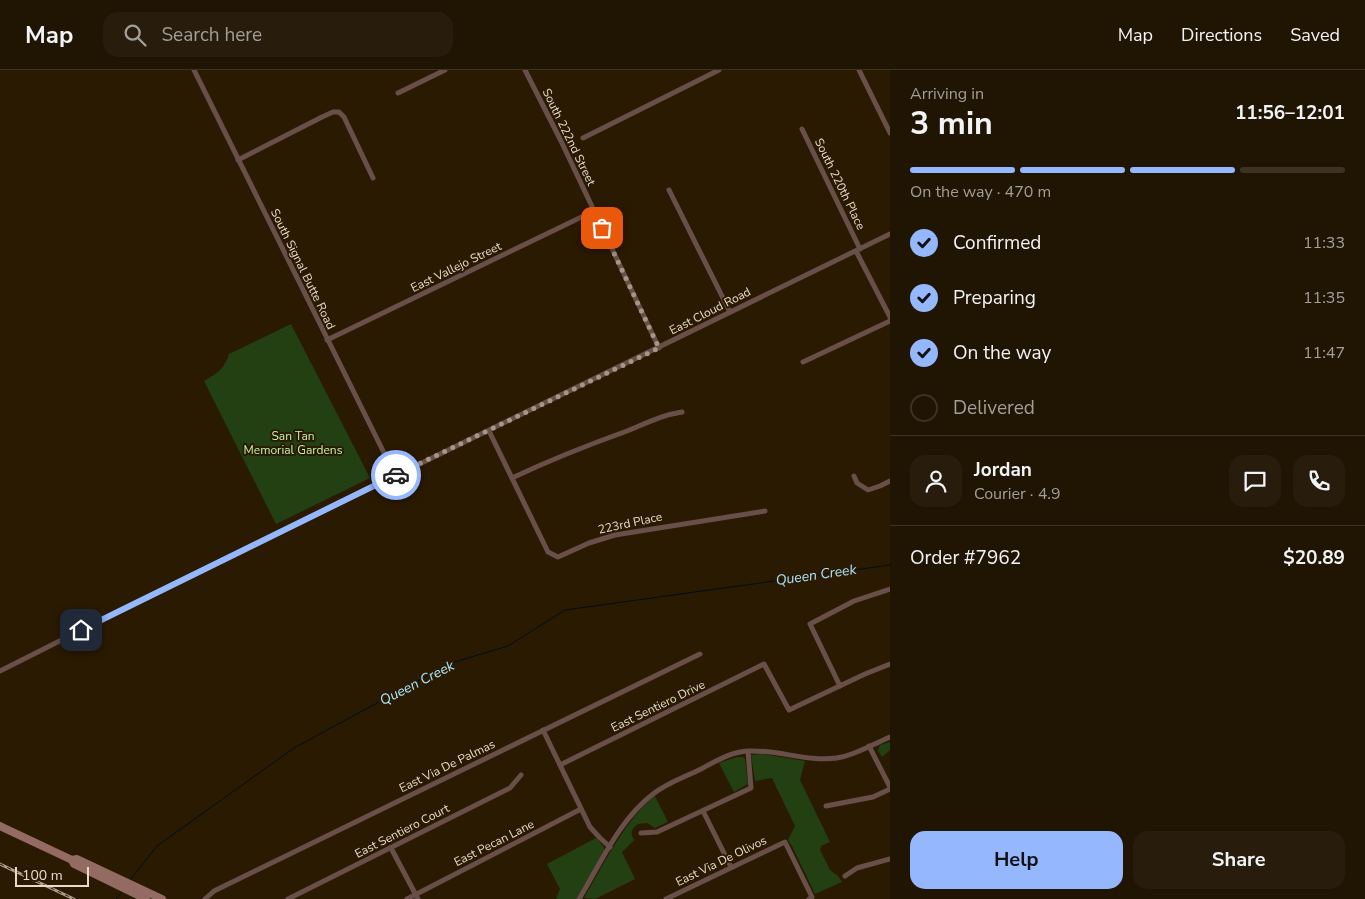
<!DOCTYPE html>
<meta charset="utf-8">
<style>
body{margin:0;font-family:"Nunito Sans",sans-serif;background:#281d0c;color:#f1f3f6;height:100vh;display:flex;flex-direction:column;font-size:19px;white-space:nowrap}
*{box-sizing:border-box;margin:0}
p{font-size:16px;color:#a29e99}
.icon{flex:none;width:28px;height:28px;fill:none;stroke:currentColor;stroke-width:2;stroke-linecap:round;stroke-linejoin:round}
.map{position:relative;flex:1;overflow:hidden}
.sheet{display:flex;flex-direction:column;background:#201402;width:475px}
.sheet>*{flex:none}
.scale{position:absolute;left:15px;bottom:12px;width:74px;box-sizing:border-box;padding-left:5px;border:2px solid #e7dbcd;border-top:0;font-size:14px;line-height:18px;white-space:nowrap;color:#e7dbcd;-webkit-text-stroke:4px #2b1a02;paint-order:stroke}
.pin{position:absolute;display:grid;place-items:center;width:42px;height:42px;color:#fff;margin:-21px;border-radius:10px;box-shadow:0 2px 8px #0006}
.courier{position:absolute;display:grid;place-items:center;width:50px;height:50px;margin:-25px;border:4px solid #94b7fd;border-radius:50%;background:#fff;color:#222;box-shadow:0 1px 6px #0007}
.head em{font-style:normal;font-weight:700}
.head div{display:flex;flex-direction:column-reverse}
.head{display:flex;align-items:center;justify-content:space-between;height:85px;padding:0 20px}
h1{font-size:32px;font-weight:700;line-height:38px}
.bar{display:grid;grid-template-columns:repeat(4,1fr);gap:8px 5px;align-content:center;height:60px;padding:0 20px}
.bar i{height:6px;border-radius:4px;background:#3d3324}
.bar .active{background:#94b7fd}
.bar p{grid-column:span 4}
.line{display:flex;align-items:center;gap:12px;padding:0 20px;border-top:1px solid #3d3324}
.line div{flex:1}
.round{display:grid;place-items:center;flex:none;width:52px;height:52px;border-radius:15px;background:#281d0c}
ol{padding:0 20px;list-style:none}
li{display:flex;align-items:center;gap:15px;height:55px}
li p{margin-inline-start:auto}
li .icon{padding:5px;border-radius:50%;background:#94b7fd;color:#111;stroke-width:4}
li:last-child{color:#a29e99}
li i{width:28px;height:28px;border:2px solid #3d3324;border-radius:50%}
.cta{display:flex;gap:10px;margin-top:auto;padding:10px 20px}
.cta a{flex:1;height:58px;border-radius:15px;background:#94b7fd;color:#111;font-size:20px;font-weight:700;line-height:58px;text-align:center}
.cta a+a{background:#281d0c;color:#f1f3f6}
header{display:flex;align-items:center;gap:30px;box-sizing:border-box;height:70px;padding:0 25px;background:#201402;border-bottom:1px solid #3d3324}
header strong{font-size:24px}
nav{display:flex;gap:28px;margin-inline-start:auto;font-size:18px}
.search{width:350px;height:45px;background:#281d0c;display:flex;align-items:center;gap:12px;box-sizing:border-box;padding:0 18px;border-radius:15px;color:#a29e99;font-size:19px}
main{display:flex;flex:1;min-height:0}
.map>svg:first-child{display:block}
.green{fill:#234012}
.lines{fill:none;stroke-linecap:round;stroke-linejoin:round}
.stream{stroke:#000e15;stroke-width:1}
.street{stroke:#694f4a;stroke-width:5}
.secondary{stroke:#946b63;stroke-width:8}
.rail-casing{stroke:#ab9d8c;stroke-width:3}
.rail{stroke:#2b1a02;stroke-width:1;stroke-dasharray:4;stroke-linecap:butt}
.done{stroke:#a59786;stroke-width:5;stroke-dasharray:0 9}
.route{stroke:#94b7fd;stroke-width:6}
.labels{text-anchor:middle;dominant-baseline:central;stroke-width:4;stroke-linejoin:round;paint-order:stroke}
.street-label{font-size:12px;fill:#e7dbcd;stroke:#2b1a02}
.park-label{font-size:12px;fill:#c4f5ab;stroke:#2b1a02}
.water-label{font-size:14px;font-style:italic;fill:#abe3fa;stroke:#2b1a02}
</style>
<header>
<strong>Map</strong>
<div class="search"><svg class="icon" aria-label="search" viewBox="0 0 24 24"><circle cx="10" cy="10" r="6"/><path d="M15 15l6 6"/></svg>Search here</div>
<nav><a>Map</a><a>Directions</a><a>Saved</a></nav>
</header>
<main>
<div class="map">
<svg width="890" height="829" viewBox="0 0 890 829">
<rect width="100%" height="100%" fill="#2b1a02"/>
<g class="green">
<path d="M291 254 370 408 276 454 204 311C218 303 224 299 229 284Z"/>
<polygon points="890,672 890,680 882,687 878,681 880,675"/>
<polygon points="762,684 805,691 800,710 830,772 821,776 820,780 830,800 838,806 842,812 815,824 792,776 788,770 795,756 772,708 755,711 751,685"/>
<polygon points="737,687 743,687 745,689 748,714 734,722 719,693"/>
<path d="M655 726 668 752 655 758 647 753 638 754C631 759 630 763 634 770L622 782 635 809 595 829 584 828C602 797 627 747 655 726Z"/>
<polygon points="596,768 604,777 604,782 576,829 556,829 560,819 547,794"/>
</g>
<g class="lines">
<g class="stream">
<polyline points="130,810 157,776 294,678 451,593 508,576 565,540 890,495"/>
<polyline points="116,829 122,822"/>
</g>
<g class="street">
<polyline points="194,0 395,405"/>
<polyline points="525,0 561,71 659,278"/>
<polyline points="859,0 890,63"/>
<polyline points="398,23 445,0"/>
<polyline points="802,59 860,179"/>
<polyline points="583,68 719,0"/>
<polyline points="238,90 322,47 333,42 339,42 344,47 373,108"/>
<polyline points="669,120 730,242"/>
<polyline points="856,181 890,247"/>
<polyline points="327,270 594,141"/>
<polyline points="803,292 890,251"/>
<polyline points="489,361 548,482 558,487 589,473 615,465 765,441"/>
<polyline points="854,406 857,413 868,420 880,416 890,411"/>
<path d="M512 408C550 390 588 375 627 361 647 353 662 345 682 342"/>
<polyline points="0,601 127,537 890,164"/>
<polyline points="840,616 810,554 854,531 890,519"/>
<polyline points="543,660 590,757 600,768 610,777"/>
<polyline points="869,676 890,717"/>
<polyline points="560,695 764,594 789,640 865,604 890,594"/>
<polyline points="826,736 873,727 890,719"/>
<polyline points="703,741 731,797"/>
<polyline points="641,763 657,762 751,718 748,681"/>
<polyline points="391,778 418,829"/>
<polyline points="845,806 857,798 890,789"/>
<polyline points="205,829 214,821 700,584"/>
<polyline points="288,829 510,718 521,705"/>
<polyline points="407,829 581,739"/>
<path d="M579 829C601 793 619 750 653 724 667 713 685 707 701 699 716 691 732 681 750 681 779 680 808 692 837 688 856 685 873 674 890 667"/>
<polyline points="666,829 785,772 812,827 809,829"/>
</g>
<g class="secondary">
<polyline points="0,756 72,790 74,794 146,829"/>
<polyline points="72,790 77,789 162,829"/>
</g>
<defs>
<polyline id="rail" points="0,794 74,829"/>
</defs>
<use href="#rail" class="rail-casing"/>
<use href="#rail" class="rail"/>
</g>
<g class="lines">
<polyline class="done" points="396,405 659,278 602,158"/>
<polyline class="route" points="81,560 396,405"/>
</g>
<g class="labels">
<g class="street-label">
<text transform="translate(569 67) rotate(64)">South 222nd Street</text>
<text transform="translate(840 114) rotate(64)">South 220th Place</text>
<text transform="translate(456 197) rotate(-26)">East Vallejo Street</text>
<text transform="translate(303 199) rotate(64)">South Signal Butte Road</text>
<text transform="translate(710 241) rotate(-27)">East Cloud Road</text>
<text transform="translate(630 453) rotate(-12)">223rd Place</text>
<text transform="translate(658 636) rotate(-26)">East Sentiero Drive</text>
<text transform="translate(447 696) rotate(-26)">East Via De Palmas</text>
<text transform="translate(402 761) rotate(-27)">East Sentiero Court</text>
<text transform="translate(494 773) rotate(-27)">East Pecan Lane</text>
<text transform="translate(721 791) rotate(-26)">East Via De Olivos</text>
</g>
<g class="park-label">
<text x="293" y="366">San Tan<tspan x="293" dy="14">Memorial Gardens</tspan></text>
</g>
<g class="water-label">
<text transform="translate(816 505) rotate(-8)">Queen Creek</text>
<text transform="translate(417 613) rotate(-27)">Queen Creek</text>
</g>
</g>
</svg>
<div class="scale">100 m</div>
<div class="pin" style="left:602px;top:158px;background:#ea580c"><svg class="icon" aria-label="bag" viewBox="0 0 24 24"><path d="M5 8h14l-1 12H6zM9 8a3 3 0 0 1 6 0"/></svg></div>
<div class="pin" style="left:81px;top:560px;background:#1f2937"><svg class="icon" aria-label="home" viewBox="0 0 24 24"><path d="M3 11l9-7 9 7M6 9v11h12V9"/></svg></div>
<div class="courier" style="left:396px;top:405px"><svg class="icon" aria-label="car" viewBox="0 0 24 24"><path d="M5 17H2v-5l4-1 3-4h7l3 4 3 1v5h-3M9 17h6M6 11h13"/><circle cx="7" cy="17" r="2"/><circle cx="17" cy="17" r="2"/></svg></div>
</div>
<section class="sheet">
<div class="head"><div><h1>3 min</h1><p>Arriving in</p></div><em>11:56–12:01</em></div>
<div class="bar"><i class="active"></i><i class="active"></i><i class="active"></i><i></i><p>On the way · 470 m</p></div>
<ol>
<li><svg class="icon" aria-label="check" viewBox="0 0 24 24"><path d="M5 12l5 5 9-10"/></svg>Confirmed<p>11:33</p></li>
<li><svg class="icon" aria-label="check" viewBox="0 0 24 24"><path d="M5 12l5 5 9-10"/></svg>Preparing<p>11:35</p></li>
<li><svg class="icon" aria-label="check" viewBox="0 0 24 24"><path d="M5 12l5 5 9-10"/></svg>On the way<p>11:47</p></li>
<li><i></i>Delivered</li>
</ol>
<div class="line" style="height:90px"><a class="round"><svg class="icon" aria-label="person" viewBox="0 0 24 24"><circle cx="12" cy="8" r="4"/><path d="M4 21q1-7 8-7t8 7"/></svg></a><div><b>Jordan</b><p>Courier · 4.9</p></div><a class="round"><svg class="icon" aria-label="chat" viewBox="0 0 24 24"><path d="M4 5h16v11H9l-5 4z"/></svg></a><a class="round"><svg class="icon" aria-label="phone" viewBox="0 0 24 24"><path d="M5 4h4l2 5-3 2q2 4 5 5l2-3 5 2v4C11 20 4 13 5 4z"/></svg></a></div>
<div class="line" style="height:65px"><div>Order #7962</div><b>$20.89</b></div>
<div class="cta"><a>Help</a><a>Share</a></div>
</section>
</main>
